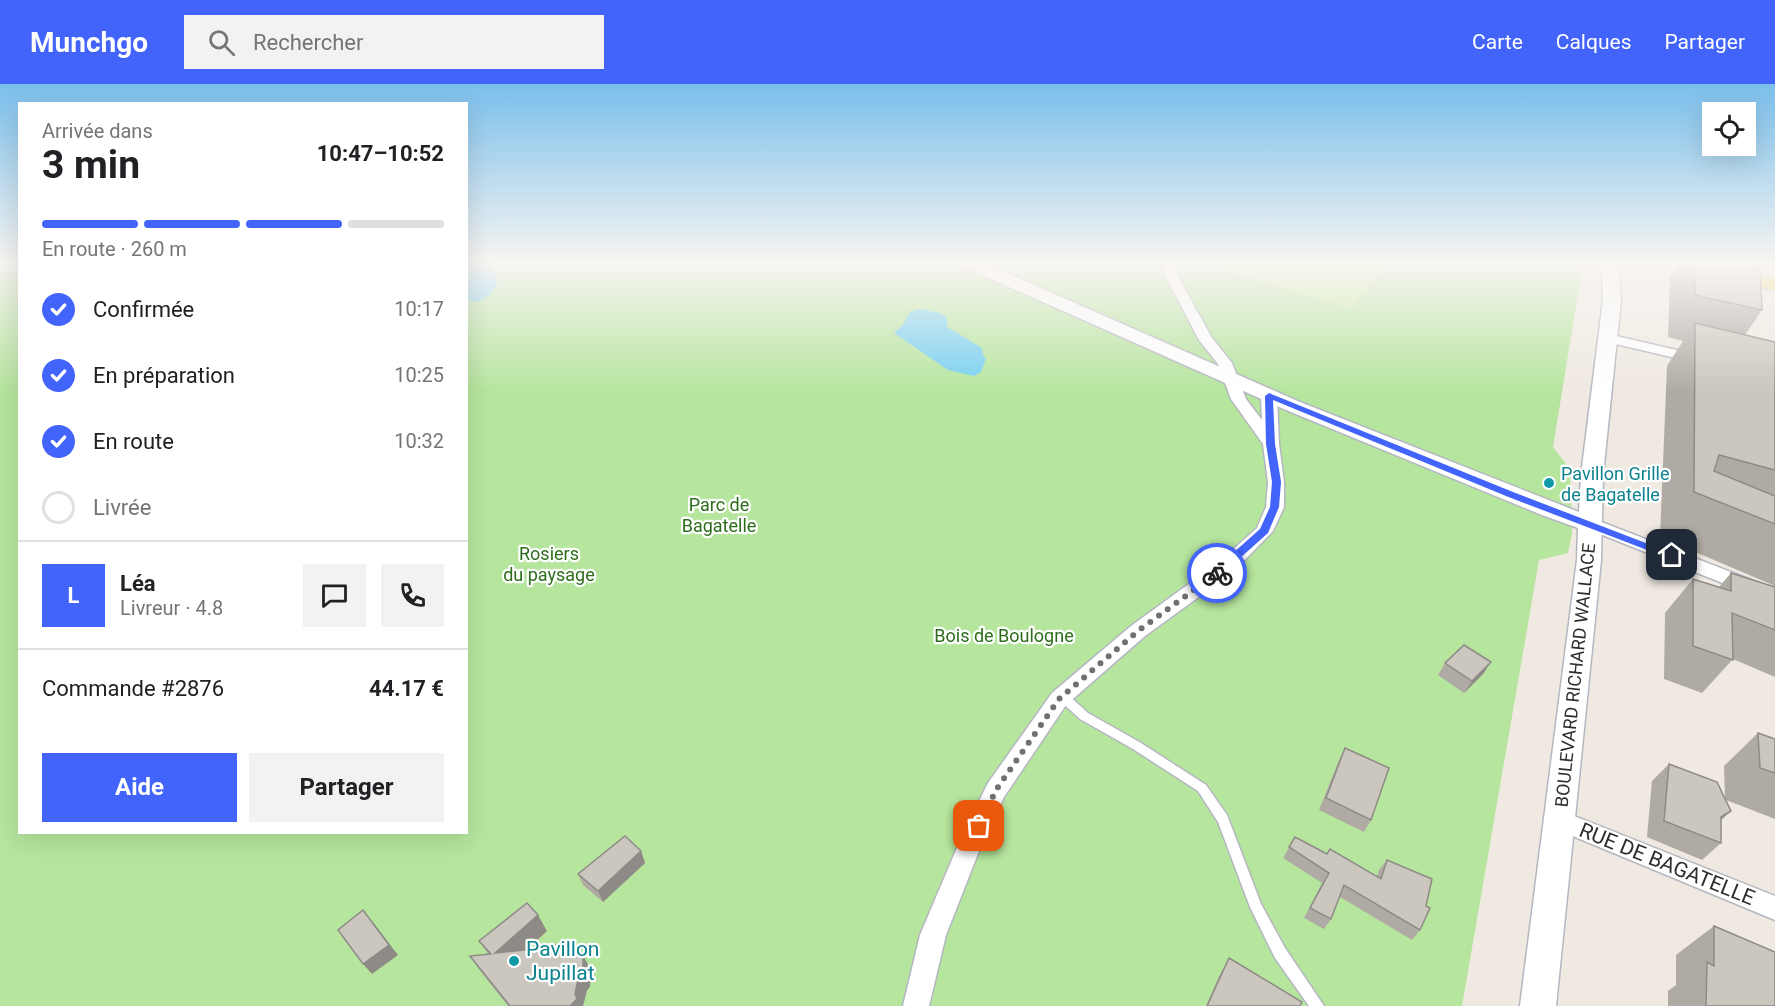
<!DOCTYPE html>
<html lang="fr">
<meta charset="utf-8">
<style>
body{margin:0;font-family:Roboto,sans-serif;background:#f2f2f2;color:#202124;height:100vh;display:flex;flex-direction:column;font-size:22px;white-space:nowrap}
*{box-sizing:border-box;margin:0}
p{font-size:20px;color:#757577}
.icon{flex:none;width:33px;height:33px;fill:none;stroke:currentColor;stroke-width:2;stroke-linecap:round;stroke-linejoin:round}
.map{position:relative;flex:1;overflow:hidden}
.details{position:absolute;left:18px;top:18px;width:450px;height:732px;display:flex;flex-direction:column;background:#fff;border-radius:0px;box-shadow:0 6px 24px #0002}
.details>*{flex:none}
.buttons{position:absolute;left:1702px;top:18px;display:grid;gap:12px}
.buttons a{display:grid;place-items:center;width:54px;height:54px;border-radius:0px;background:#fff;box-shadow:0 6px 24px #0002;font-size:30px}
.pin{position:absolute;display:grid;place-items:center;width:51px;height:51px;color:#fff;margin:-26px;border-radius:12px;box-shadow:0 3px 9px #0006}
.courier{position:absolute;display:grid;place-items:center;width:60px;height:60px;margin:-30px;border:4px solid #4264fb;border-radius:50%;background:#fff;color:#222;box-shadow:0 2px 8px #0007}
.head em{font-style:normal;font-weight:700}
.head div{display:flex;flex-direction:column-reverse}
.head{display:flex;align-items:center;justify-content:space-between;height:102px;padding:0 24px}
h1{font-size:39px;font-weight:700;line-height:45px}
.bar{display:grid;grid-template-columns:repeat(4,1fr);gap:9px 6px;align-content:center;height:72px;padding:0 24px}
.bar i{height:8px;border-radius:4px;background:#e0e0e0}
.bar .on{background:#4264fb}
.bar p{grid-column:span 4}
.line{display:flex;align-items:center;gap:15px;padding:0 24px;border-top:2px solid #e0e0e0}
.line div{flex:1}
.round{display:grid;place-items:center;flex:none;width:63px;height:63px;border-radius:0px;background:#f2f2f2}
ol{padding:0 24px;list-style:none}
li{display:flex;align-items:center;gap:18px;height:66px}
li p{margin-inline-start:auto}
li .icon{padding:6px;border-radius:50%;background:#4264fb;color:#fff;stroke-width:4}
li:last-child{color:#757577}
li i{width:33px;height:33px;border:3px solid #e0e0e0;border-radius:50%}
.button{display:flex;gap:12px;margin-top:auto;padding:12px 24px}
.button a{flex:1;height:69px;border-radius:0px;background:#4264fb;color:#fff;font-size:24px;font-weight:700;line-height:69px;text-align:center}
.button a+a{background:#f2f2f2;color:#202124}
header{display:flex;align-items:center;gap:36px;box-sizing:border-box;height:84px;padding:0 30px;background:#4264fb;color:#fff}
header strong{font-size:28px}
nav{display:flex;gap:33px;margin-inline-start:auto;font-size:21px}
.search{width:420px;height:54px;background:#f2f2f2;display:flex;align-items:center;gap:15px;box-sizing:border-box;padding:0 21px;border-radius:0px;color:#757577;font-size:22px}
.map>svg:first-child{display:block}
.green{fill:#b6e59e}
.pitch{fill:#c9ec9a}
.water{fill:#75cff0}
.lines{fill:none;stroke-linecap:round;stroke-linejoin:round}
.lane-casing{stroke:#b4b7c1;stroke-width:3}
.street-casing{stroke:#b4b7c1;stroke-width:3}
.secondary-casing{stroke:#b4b7c1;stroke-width:3}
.primary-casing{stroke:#c9c9c9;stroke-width:3}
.lane{fill:#fff;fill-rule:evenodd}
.street{fill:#fff;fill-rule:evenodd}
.secondary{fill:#fff;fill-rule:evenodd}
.primary{fill:#f2d163;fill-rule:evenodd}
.wall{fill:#afaba4}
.shaded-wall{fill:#8e8b86}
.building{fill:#cbc7bf;stroke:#8e8b86;stroke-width:1.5}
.route{fill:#4264fb}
.done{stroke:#726f6d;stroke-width:6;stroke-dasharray:0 10.8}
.culture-dot{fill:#0f9aa8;stroke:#fff;stroke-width:2}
.labels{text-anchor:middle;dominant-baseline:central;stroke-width:4.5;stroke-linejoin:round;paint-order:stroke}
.culture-label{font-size:18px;fill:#0d838f;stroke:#fff;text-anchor:start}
.park-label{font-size:18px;fill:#2c6e1b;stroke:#fff}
.street-label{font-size:18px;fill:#2e2e2e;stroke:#fff}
.near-street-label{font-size:21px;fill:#2e2e2e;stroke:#fff}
.near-culture-label{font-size:21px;fill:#0d838f;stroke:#fff;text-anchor:start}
</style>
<header>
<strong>Munchgo</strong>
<div class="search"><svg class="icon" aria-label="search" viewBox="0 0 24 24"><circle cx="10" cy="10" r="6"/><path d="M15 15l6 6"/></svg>Rechercher</div>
<nav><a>Carte</a><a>Calques</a><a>Partager</a></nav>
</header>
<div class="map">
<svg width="1775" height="922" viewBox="0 0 1775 922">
<rect width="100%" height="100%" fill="#efe9e1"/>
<polygon class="green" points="0,179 20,179 20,748 466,748 467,179 1583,179 1553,363 1570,385 1572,449 1568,469 1539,476 1462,922 0,922"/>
<polygon class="pitch" points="1223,179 1387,179 1351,225 1218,184"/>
<g class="water">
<path d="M466 179H493L497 201C490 213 480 221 467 216Z"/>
<polygon points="919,225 940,229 947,234 947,243 982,264 983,271 986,275 981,288 974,292 948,286 894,249 903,241 910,228"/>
</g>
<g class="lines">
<defs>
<polygon id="lane" points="1062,608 1066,609 1088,629 1141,659 1206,701 1227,731 1261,820 1285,864 1324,922 1309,922 1275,874 1250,823 1218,738 1198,707 1133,665 1080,635 1058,615 1057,612 1058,609"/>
<g id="street">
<polygon points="1163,179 1175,179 1176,189 1212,254 1232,279 1246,315 1262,336 1261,312 1269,307 1277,312 1279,360 1284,398 1284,423 1273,447 1233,488 1145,552 1066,621 1004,713 981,762 946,851 929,922 903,922 920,851 962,752 988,699 1052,609 1131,542 1219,478 1257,444 1266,423 1268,398 1263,360 1231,315 1218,280 1199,256 1164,189"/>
<polygon points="1608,250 1702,272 1704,275 1697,279 1603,257 1601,254 1603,251"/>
<polygon points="1591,434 1775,505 1775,520 1585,444 1582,440 1585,436"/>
<polygon points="1559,726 1775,812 1775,836 1551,743 1547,736 1551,729"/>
</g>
<polygon id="secondary" points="962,179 984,179 1300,318 1579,428 1581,391 1603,216 1602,189 1593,179 1610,179 1619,188 1621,216 1603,391 1601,476 1556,922 1520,922 1577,476 1578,444 1542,431 1286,326 964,183"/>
<polygon id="primary" points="1683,179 1714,179 1775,195 1775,207 1686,183"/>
</defs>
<use href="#lane" class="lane-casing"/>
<use href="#street" class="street-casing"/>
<use href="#secondary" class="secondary-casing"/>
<use href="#primary" class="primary-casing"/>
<use href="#lane" class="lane"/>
<use href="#street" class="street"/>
<use href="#secondary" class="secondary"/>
<use href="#primary" class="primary"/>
</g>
<g class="wall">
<polygon points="1679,179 1760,179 1762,226 1745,251 1775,258 1775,502 1660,453 1667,282 1683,257 1668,253 1670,194"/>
<polygon points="1731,489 1775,503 1775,593 1733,575 1702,609 1664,595 1665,529 1693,495 1719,503"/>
<polygon points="1491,578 1483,590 1464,609 1438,591 1445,579"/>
<polygon points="1758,649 1775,655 1775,735 1726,716 1721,737 1721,759 1702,776 1647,753 1652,697 1669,680 1725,714 1724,682"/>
<polygon points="1345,664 1371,736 1364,748 1319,726 1339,676"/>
<polygon points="1295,753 1326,770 1377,793 1379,786 1387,776 1420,846 1412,856 1340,813 1331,835 1324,845 1304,834 1322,799 1283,774"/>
<polygon points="641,767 645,779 603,818 583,801 578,790"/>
<polygon points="1714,842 1775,922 1668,922 1668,907 1676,901 1676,871"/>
<polygon points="547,847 526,866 591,886 590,903 587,906 583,922 508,922 481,888 470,872 488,870 479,857"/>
<polygon points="1229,874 1300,922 1206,922 1220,890"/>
</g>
<g class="shaded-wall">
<polygon points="1491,578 1483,590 1464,609 1472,597"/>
<polygon points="1731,727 1712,744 1721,733"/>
<polygon points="641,767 645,779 603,818 598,807"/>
<polygon points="538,831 547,847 505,885 495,869"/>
<polygon points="372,837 398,871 372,890 363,880"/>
<polygon points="583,871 591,886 590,903 587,906 583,922 570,922 575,910"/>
</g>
<g class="building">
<polygon points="1695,179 1760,179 1762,226 1695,211"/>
<polygon points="1695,239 1775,258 1775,386 1719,371 1714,387 1775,412 1775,440 1694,408"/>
<polygon points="1731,489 1775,503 1775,546 1732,529 1733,576 1693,562 1693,495 1731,507"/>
<polygon points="1464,561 1491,578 1472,597 1445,579"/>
<polygon points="1758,649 1775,655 1775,689 1760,684"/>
<polygon points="1345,664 1389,684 1371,736 1326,714"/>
<polygon points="1669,680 1717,698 1731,727 1721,733 1721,759 1664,737"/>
<polygon points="625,752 641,767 598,807 578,790"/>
<polygon points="1295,753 1327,770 1330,765 1381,795 1387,776 1432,795 1426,822 1430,824 1420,846 1344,801 1331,835 1310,824 1329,789 1289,763"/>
<polygon points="527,819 538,831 495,869 553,863 557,860 573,860 583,871 583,888 579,891 575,910 577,915 570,922 510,922 470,872 491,870 479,857"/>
<polygon points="363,826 389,861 363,880 338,846"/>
<polygon points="1714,842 1775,868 1775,922 1706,922 1707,878 1714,882"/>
<polygon points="1229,874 1302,918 1300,922 1207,922"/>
</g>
<linearGradient id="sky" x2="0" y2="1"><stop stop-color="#7abfeb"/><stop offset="0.58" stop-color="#f8f5f2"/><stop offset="1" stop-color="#f8f5f2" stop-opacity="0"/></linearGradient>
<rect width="1775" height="308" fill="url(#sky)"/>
<polygon class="route" points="1269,309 1513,408 1677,471 1675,474 1668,474 1506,412 1273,316 1275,360 1281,398 1279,423 1268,449 1220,492 1213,492 1213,487 1260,445 1270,423 1272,398 1266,360 1265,312"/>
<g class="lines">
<polyline class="done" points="979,742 996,706 1059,615 1138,547 1217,489"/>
</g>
<g class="culture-dot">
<circle cx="1549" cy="399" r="6"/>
<circle cx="514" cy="877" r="6"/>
</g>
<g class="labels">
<g class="culture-label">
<text x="1561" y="389">Pavillon Grille<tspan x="1561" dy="21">de Bagatelle</tspan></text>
</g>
<g class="park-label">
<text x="719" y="420">Parc de<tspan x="719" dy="21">Bagatelle</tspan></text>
<text x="549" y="469">Rosiers<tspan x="549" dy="21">du paysage</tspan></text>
<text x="1004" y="551">Bois de Boulogne</text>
</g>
<g class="street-label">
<text transform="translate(1575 591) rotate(-84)">BOULEVARD RICHARD WALLACE</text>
</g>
<g class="near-street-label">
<text transform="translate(1667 780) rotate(22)">RUE DE BAGATELLE</text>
</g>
<g class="near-culture-label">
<text x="526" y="865">Pavillon<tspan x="526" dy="24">Jupillat</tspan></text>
</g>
</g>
</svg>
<div class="buttons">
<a><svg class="icon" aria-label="locate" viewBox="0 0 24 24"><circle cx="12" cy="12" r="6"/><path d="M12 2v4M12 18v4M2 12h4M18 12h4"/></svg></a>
</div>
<div class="pin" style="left:979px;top:742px;background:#ea580c"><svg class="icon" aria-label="bag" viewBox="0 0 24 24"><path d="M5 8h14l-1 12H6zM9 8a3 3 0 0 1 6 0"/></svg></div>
<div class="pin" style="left:1672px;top:471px;background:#1f2937"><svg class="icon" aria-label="home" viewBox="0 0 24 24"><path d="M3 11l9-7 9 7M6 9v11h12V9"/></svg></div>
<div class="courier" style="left:1217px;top:489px"><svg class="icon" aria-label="bike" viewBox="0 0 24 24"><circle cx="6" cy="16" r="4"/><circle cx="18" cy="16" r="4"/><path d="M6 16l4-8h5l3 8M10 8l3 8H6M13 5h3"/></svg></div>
<section class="details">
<div class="head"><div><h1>3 min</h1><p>Arrivée dans</p></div><em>10:47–10:52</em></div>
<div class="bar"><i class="on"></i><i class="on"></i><i class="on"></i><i></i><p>En route · 260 m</p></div>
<ol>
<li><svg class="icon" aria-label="check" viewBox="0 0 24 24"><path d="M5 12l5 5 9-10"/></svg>Confirmée<p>10:17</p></li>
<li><svg class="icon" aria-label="check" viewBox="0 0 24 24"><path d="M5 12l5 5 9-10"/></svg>En préparation<p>10:25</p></li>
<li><svg class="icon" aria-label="check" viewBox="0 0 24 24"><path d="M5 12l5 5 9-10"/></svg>En route<p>10:32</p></li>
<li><i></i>Livrée</li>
</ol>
<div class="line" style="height:108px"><b class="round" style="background:#4264fb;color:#fff">L</b><div><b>Léa</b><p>Livreur · 4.8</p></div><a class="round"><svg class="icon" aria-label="chat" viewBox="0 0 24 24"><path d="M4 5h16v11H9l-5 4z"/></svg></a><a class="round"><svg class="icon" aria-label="phone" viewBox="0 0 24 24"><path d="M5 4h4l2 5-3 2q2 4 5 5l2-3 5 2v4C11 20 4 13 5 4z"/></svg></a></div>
<div class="line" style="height:78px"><div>Commande #2876</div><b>44.17 €</b></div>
<div class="button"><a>Aide</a><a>Partager</a></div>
</section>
</div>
